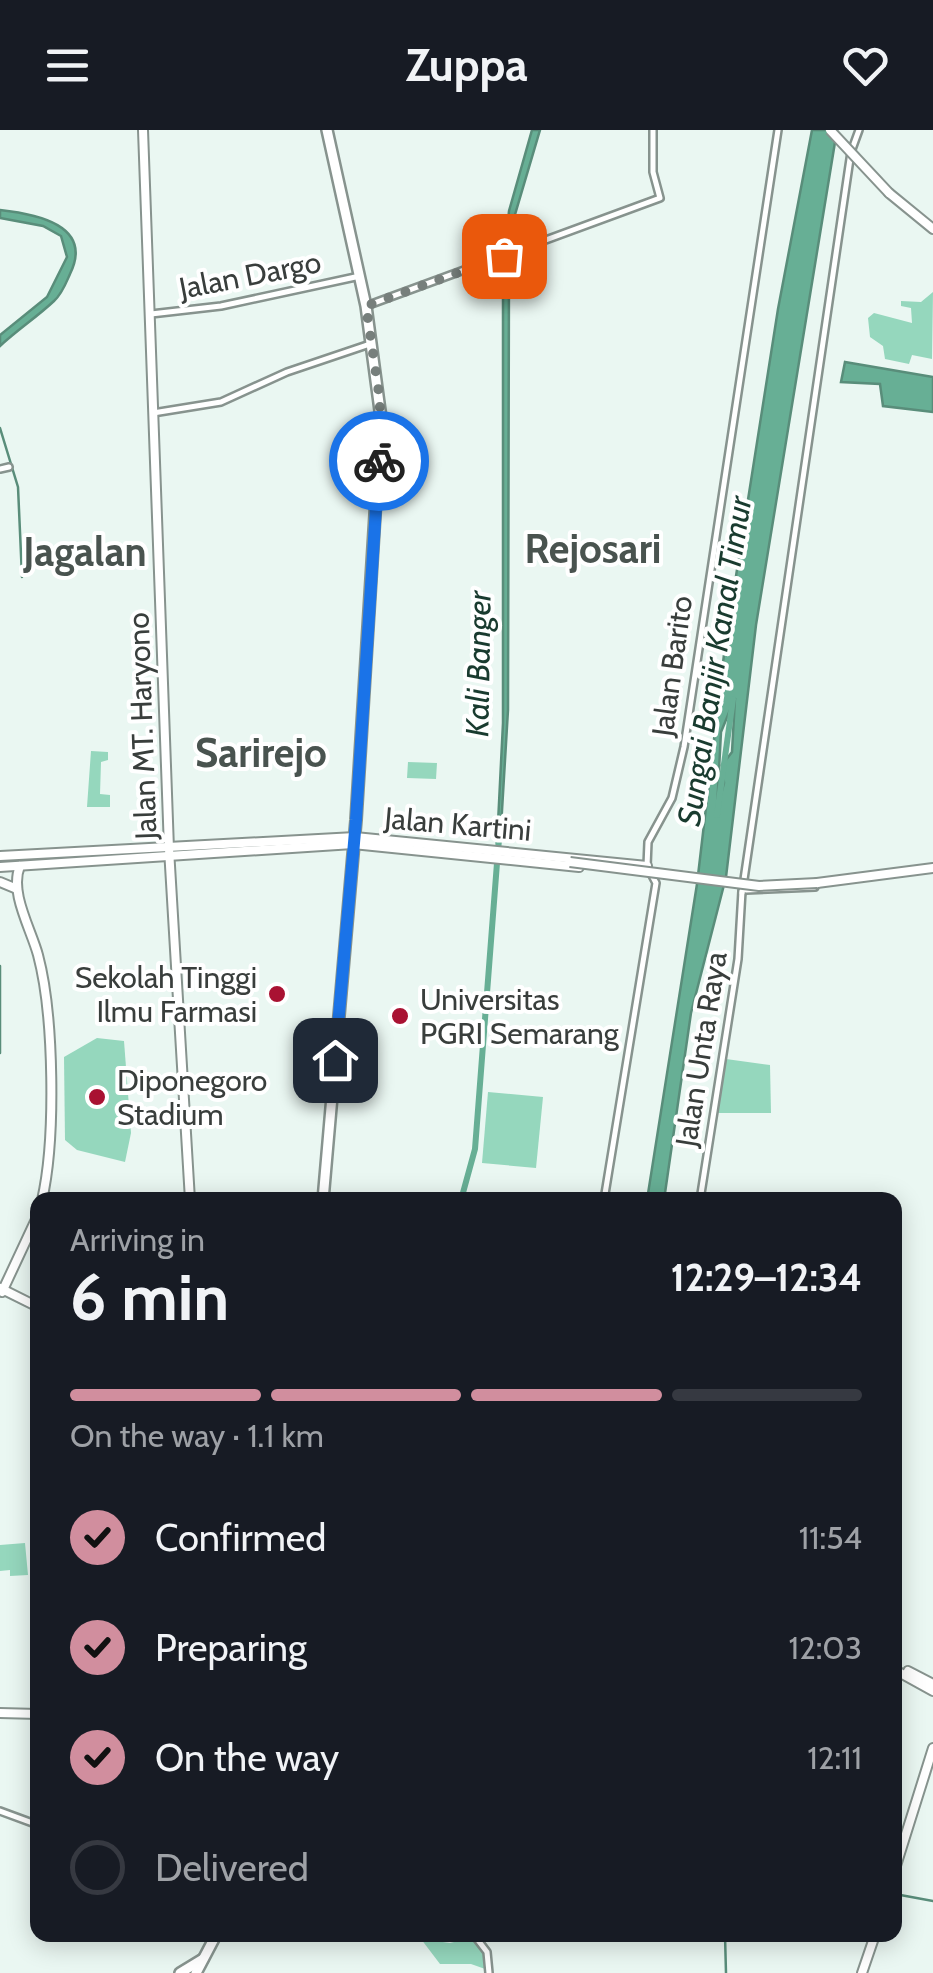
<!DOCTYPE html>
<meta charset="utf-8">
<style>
body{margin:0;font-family:Cabin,sans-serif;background:#242831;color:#f1f3f6;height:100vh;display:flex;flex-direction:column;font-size:38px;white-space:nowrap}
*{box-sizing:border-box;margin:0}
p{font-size:32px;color:#9ea1a6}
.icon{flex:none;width:55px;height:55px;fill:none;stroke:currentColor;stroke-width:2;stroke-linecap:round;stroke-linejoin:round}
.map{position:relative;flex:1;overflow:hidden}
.details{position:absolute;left:30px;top:1062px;width:872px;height:750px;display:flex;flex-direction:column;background:#171b24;border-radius:20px;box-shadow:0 5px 25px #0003}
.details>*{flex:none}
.pin{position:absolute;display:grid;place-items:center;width:85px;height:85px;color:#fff;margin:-42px;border-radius:20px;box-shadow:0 5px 15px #0006}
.courier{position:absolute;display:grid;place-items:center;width:100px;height:100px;margin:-50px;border:8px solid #1a73e8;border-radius:50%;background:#fff;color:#222;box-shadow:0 2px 12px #0007}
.overview em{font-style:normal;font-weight:700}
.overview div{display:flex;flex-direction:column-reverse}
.overview{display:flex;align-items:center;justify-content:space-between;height:170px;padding:0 40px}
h1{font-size:65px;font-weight:700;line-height:75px}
.bar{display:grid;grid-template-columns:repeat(4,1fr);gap:15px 10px;align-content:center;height:120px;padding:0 40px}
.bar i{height:12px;border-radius:8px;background:#363941}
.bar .selected{background:#d18e9e}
.bar p{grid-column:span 4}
ol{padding:0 40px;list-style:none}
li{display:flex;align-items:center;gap:30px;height:110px}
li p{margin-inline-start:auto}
li .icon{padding:10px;border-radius:50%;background:#d18e9e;color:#111;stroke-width:4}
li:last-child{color:#9ea1a6}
li i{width:55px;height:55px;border:5px solid #363941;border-radius:50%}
header{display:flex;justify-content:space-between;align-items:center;height:130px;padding:0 40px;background:#171b24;font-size:45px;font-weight:700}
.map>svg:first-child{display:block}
.green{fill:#95d7bd}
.water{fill:#67af95;stroke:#598d7a;stroke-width:2.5;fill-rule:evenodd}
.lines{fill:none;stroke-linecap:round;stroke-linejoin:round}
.stream{stroke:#598d7a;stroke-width:2.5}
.river{stroke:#67af95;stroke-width:6}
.minor-casing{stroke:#87938e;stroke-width:10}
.major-casing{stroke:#87938e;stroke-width:12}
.highway-casing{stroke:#87938e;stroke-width:14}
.minor{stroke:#fff;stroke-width:5}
.major{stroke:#fff;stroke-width:8}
.highway{stroke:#fff;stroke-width:9}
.major-bridge-casing{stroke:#87938e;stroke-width:12;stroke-linecap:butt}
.major-bridge{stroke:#fff;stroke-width:8}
.done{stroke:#777f7c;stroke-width:10;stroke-dasharray:0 18}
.route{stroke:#1a73e8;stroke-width:12}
.poi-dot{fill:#a91232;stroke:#fff;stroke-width:4}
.labels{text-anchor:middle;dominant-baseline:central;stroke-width:8;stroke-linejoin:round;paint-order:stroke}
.street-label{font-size:30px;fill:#393e3c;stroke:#fff}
.poi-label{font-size:30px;fill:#393e3c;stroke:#fff;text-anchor:start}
.water-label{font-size:32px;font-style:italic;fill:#193b2f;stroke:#fff}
.district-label{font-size:40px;font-weight:bold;fill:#49534f;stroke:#fff}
</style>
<header><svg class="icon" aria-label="menu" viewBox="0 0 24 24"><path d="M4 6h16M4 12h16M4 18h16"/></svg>Zuppa<svg class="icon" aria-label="heart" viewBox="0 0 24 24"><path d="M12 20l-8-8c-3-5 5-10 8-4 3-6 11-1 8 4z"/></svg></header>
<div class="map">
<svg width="933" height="1843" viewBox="0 0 933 1843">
<rect width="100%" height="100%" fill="#eaf7f2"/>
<g class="green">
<polygon points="933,162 932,229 912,225 909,234 885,229 883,216 870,207 868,188 874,183 912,193 911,178 901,176 901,171 921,172"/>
<polygon points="91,621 108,622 108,630 101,632 100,664 110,665 110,677 87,677"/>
<polygon points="408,632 437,633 436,649 407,648"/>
<polygon points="97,908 124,911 131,1003 125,1032 77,1020 65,1010 64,927"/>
<polygon points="726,929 770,935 771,983 718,983"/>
<polygon points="488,962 543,967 536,1038 482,1033"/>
<polygon points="25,1413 28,1445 10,1446 10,1440 0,1441 0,1415"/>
<polygon points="474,1807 486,1824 488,1840 471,1834 440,1834 421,1809 450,1813"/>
</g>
<g class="water">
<polygon points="532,0 540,0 514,88 509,132 508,580 500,714 497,713 503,593 503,145 509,81"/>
<path d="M812 0H837L756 495 726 747 691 883 664 1070H647L697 754 725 516 778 179ZM735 568 732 622 722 635 724 653 717 679 721 602Z"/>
<path d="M0 80C36 84 94 95 70 144 66 153 62 164 54 171 37 187 17 200 0 216V205L47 167 67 127 61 106 43 96 0 88Z"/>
<polygon points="845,232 933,247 933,282 883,276 880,254 841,252"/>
</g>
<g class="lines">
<g class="stream">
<polyline points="0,298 18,357 22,447"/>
<polyline points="0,731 68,729"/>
<polyline points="0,836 0,923"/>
<polyline points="895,1764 933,1771"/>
<polyline points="725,1805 726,1843"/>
</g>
<g class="river">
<polyline points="717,685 733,569"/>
<polyline points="461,1070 475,1019 499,707"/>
</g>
<defs>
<g id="minor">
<polyline points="366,176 660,68 653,42 653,0"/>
<polyline points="151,184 221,176 360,146"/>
<polyline points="153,283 221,272 287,242 370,214"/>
<polyline points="0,339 9,337"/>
<polyline points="746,760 815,757"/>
<polyline points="742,763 851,22 859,0"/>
<polyline points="604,1070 656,753 647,736 648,712 672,668 684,617 778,0"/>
<polyline points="700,1070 738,829 742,761"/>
<polyline points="0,1681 38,1695"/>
<polyline points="474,1805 487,1822 489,1843"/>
</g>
<g id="major">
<polyline points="143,0 169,719 190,1070"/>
<polyline points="889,63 933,99"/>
<polyline points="0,726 355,707 647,736"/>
<path d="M20 736C9 762 31 799 38 825 54 885 56 1009 42 1070"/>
<polyline points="0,737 353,714 579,737"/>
<polyline points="0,752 17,759"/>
<polyline points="817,753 933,738"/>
<polyline points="0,1158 38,1177"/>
<polyline points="2,1162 38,1085"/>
<polyline points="895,1540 933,1561"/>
<polyline points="908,1541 933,1554"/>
<polyline points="0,1583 38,1584"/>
<polyline points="895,1739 933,1618"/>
<polyline points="862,1843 875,1805"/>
</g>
<g id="highway">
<polyline points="323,1070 356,690 381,288 366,176 327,0"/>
<polyline points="180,1843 203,1829"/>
<polyline points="196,1843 216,1805"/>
</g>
</defs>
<use href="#minor" class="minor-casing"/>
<use href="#major" class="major-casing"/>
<use href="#highway" class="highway-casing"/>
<use href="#minor" class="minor"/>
<use href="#major" class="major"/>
<use href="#highway" class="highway"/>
<defs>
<g id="major-bridge">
<polyline points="830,0 889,63"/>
<polyline points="570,732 759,756 817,753"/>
</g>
</defs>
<use href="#major-bridge" class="major-bridge-casing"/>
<use href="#major-bridge" class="major-bridge"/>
</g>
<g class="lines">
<polyline class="done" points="379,331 380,270 366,176 504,126"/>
<polyline class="route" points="335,930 356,690 379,331"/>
</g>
<g class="poi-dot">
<circle cx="277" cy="864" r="10"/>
<circle cx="400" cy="886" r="10"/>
<circle cx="97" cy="967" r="10"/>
</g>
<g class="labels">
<g class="street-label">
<text transform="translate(250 145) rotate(-11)">Jalan Dargo</text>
<text transform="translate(672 536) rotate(-82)">Jalan Barito</text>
<text transform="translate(142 596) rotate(-92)">Jalan MT. Haryono</text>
<text transform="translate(458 694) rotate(5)">Jalan Kartini</text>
<text transform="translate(701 919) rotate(-81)">Jalan Unta Raya</text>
</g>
<g class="poi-label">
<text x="257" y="847" text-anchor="end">Sekolah Tinggi<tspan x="257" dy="34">Ilmu Farmasi</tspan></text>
<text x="420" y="869">Universitas<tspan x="420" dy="34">PGRI Semarang</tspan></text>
<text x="117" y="950">Diponegoro<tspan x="117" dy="34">Stadium</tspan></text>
</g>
<g class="water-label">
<text transform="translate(714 531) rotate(-81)">Sungai Banjir Kanal Timur</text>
<text transform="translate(478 534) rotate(-89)">Kali Banger</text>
</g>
<g class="district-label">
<text x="593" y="418">Rejosari</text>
<text x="85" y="421">Jagalan</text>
<text x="261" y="622">Sarirejo</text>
</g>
</g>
</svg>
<div class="pin" style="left:504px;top:126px;background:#ea580c"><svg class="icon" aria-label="bag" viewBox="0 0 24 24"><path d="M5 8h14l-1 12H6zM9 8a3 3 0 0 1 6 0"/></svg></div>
<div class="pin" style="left:335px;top:930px;background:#1f2937"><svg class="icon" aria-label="home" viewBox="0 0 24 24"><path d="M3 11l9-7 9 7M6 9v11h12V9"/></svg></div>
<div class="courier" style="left:379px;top:331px"><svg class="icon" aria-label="bike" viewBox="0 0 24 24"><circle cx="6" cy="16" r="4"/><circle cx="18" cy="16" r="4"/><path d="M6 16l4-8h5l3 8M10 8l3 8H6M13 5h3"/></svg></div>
<section class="details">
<div class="overview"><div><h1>6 min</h1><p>Arriving in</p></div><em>12:29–12:34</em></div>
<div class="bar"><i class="selected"></i><i class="selected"></i><i class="selected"></i><i></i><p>On the way · 1.1 km</p></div>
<ol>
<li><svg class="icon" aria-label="check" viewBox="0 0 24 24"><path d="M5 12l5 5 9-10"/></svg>Confirmed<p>11:54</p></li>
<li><svg class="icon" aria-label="check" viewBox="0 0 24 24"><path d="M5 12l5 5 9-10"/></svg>Preparing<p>12:03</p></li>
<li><svg class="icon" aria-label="check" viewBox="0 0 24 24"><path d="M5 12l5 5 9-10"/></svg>On the way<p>12:11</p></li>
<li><i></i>Delivered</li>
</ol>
</section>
</div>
